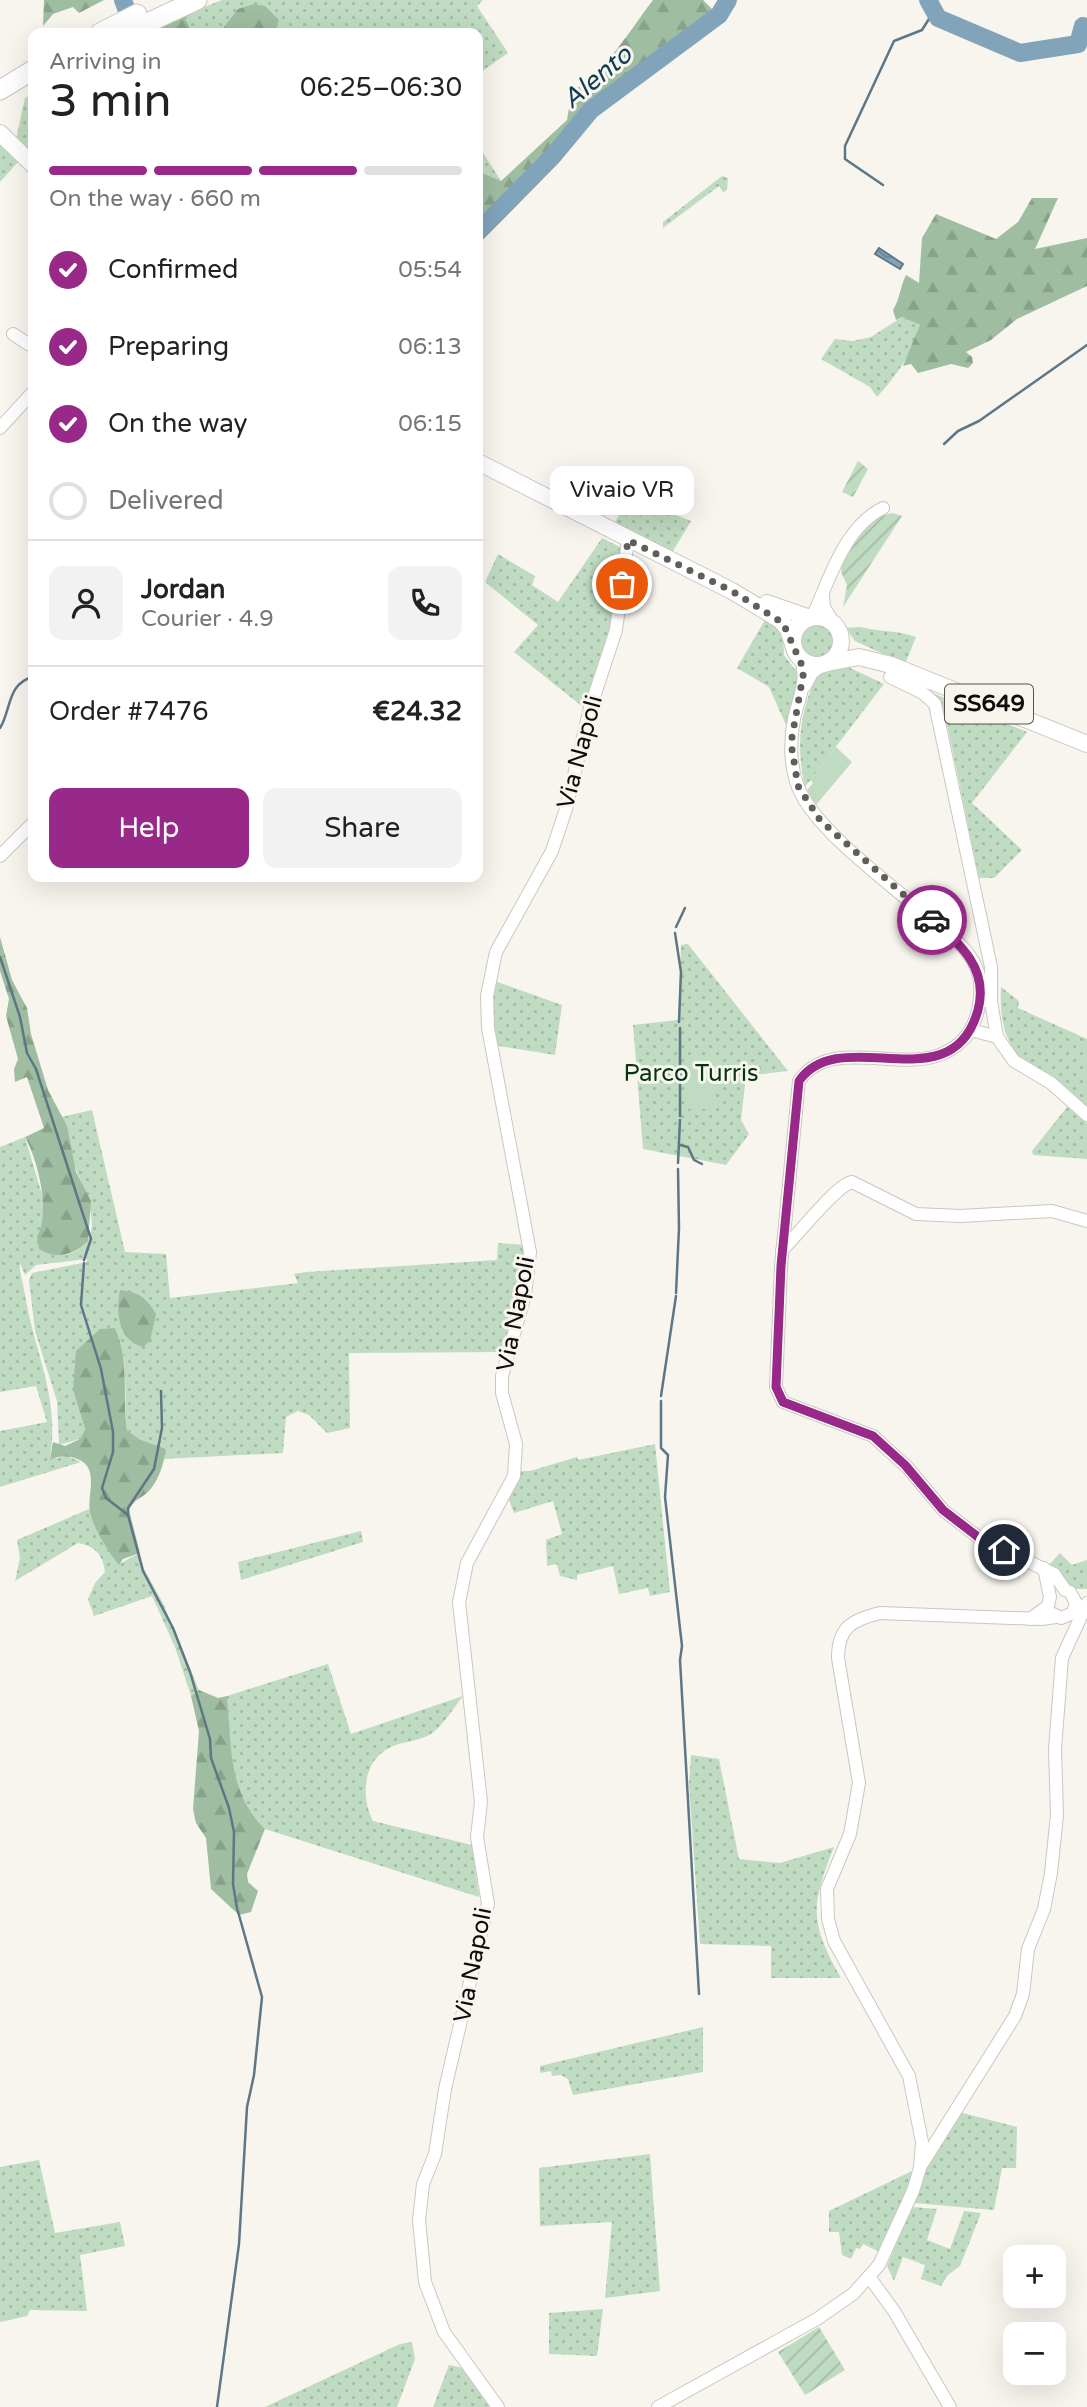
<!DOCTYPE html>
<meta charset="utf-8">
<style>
body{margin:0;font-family:"Varela Round",sans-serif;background:#f2f2f2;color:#222;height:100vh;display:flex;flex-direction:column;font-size:26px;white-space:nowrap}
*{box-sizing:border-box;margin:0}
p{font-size:23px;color:#767676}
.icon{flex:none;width:38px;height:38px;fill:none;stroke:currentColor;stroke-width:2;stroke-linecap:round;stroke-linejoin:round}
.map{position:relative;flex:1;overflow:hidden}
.details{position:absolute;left:28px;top:28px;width:455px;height:854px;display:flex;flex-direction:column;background:#fff;border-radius:14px;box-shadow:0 7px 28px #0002}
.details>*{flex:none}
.tools{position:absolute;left:1003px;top:2245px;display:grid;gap:14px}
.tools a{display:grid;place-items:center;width:63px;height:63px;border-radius:14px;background:#fff;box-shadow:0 7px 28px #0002;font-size:35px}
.pin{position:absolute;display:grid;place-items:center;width:60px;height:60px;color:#fff;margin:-30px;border:4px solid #fff;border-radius:50%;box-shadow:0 2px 7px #0007}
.courier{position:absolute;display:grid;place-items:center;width:70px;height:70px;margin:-35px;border:5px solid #982989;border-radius:50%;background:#fff;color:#222;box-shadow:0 2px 9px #0007}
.bubble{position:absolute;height:49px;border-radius:14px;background:#fff;box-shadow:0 7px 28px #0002;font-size:23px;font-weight:600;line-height:49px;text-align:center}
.overview em{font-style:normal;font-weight:600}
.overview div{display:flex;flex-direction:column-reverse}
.overview{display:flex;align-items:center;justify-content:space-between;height:119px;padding:0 21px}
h1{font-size:46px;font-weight:600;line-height:52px}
.bar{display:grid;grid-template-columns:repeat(4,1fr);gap:10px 7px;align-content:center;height:84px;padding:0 21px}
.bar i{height:9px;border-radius:5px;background:#e0e0e0}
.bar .selected{background:#982989}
.bar p{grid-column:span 4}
.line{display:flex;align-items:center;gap:18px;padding:0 21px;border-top:2px solid #e0e0e0}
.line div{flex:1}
.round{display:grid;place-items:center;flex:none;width:74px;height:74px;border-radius:14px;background:#f2f2f2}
ol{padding:0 21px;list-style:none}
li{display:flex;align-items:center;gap:21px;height:77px}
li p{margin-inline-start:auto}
li .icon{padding:7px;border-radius:50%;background:#982989;color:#fff;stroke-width:4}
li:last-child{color:#767676}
li i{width:38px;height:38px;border:4px solid #e0e0e0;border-radius:50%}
.action{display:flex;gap:14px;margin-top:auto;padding:14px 21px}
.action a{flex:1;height:80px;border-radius:14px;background:#982989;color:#fff;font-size:28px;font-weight:600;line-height:80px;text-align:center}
.action a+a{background:#f2f2f2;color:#222}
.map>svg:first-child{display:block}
.grass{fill:url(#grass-dots)}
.forest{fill:url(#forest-firs)}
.garden{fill:url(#garden-furrows)}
.pitch{fill:#bfdbc1}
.water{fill:url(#water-waves);stroke:#5e7786;stroke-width:2}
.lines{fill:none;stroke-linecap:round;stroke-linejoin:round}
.stream{stroke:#5e7786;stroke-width:2.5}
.river{stroke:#81a4bb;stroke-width:18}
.minor-casing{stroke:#cac7c1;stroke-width:14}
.major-casing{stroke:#cac7c1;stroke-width:18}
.highway-casing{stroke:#cac7c1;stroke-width:21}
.minor{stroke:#fff;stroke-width:12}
.major{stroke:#fff;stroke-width:16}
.highway{stroke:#fff;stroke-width:19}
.done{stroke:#605e5b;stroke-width:7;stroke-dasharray:0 12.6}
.route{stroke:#982989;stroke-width:9}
.labels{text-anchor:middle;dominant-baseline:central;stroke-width:6;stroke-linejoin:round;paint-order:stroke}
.shield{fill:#f8f5ef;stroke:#54534f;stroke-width:2}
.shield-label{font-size:23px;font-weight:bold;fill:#0e0d0b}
.street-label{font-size:24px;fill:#0e0d0b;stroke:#f8f5ef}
.park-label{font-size:24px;fill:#063611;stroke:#f8f5ef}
.water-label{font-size:26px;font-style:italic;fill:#0e3c55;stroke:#f8f5ef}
</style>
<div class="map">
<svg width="1087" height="2407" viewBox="0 0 1087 2407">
<defs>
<pattern id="grass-dots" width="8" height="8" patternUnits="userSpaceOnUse" patternTransform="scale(1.75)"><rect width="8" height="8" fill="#bfdbc1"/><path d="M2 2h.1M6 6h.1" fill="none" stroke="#a3bba4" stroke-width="1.8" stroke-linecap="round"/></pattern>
<pattern id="forest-firs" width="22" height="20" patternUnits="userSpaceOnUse" patternTransform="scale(1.75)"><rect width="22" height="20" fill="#9fbda1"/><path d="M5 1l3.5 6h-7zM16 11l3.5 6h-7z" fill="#88a189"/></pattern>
<pattern id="garden-furrows" width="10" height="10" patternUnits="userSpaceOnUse" patternTransform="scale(1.75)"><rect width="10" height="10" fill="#bfdbc1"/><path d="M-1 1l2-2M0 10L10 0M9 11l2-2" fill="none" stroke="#a3bba4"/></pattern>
<pattern id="water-waves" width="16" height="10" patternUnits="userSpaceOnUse" patternTransform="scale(1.75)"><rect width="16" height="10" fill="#81a4bb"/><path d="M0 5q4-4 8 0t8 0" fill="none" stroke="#688496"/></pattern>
</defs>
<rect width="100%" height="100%" fill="#f8f5ef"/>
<g class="grass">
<polygon points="222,0 483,0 477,6 508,53 478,74 478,33 193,33 183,15"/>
<polygon points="33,93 33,154 16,139 25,98"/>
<polygon points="0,143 19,161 0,182"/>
<polygon points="478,145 501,181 478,171"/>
<polygon points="722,176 728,178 727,190 723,192 719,186 663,228 663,222"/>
<path d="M902 317 920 325C912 354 897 375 877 397L870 387 821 359 835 339 852 341 871 337Z"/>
<polygon points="642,501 691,521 670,556 613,526 624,505"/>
<polygon points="602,538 622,548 612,632 588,711 514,652 538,625 485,582 498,554 535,576 532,585 558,602"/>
<polygon points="765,620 783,631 784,655 800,676 786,725 769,687 737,668"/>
<circle cx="818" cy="641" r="17"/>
<path d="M860 627C880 632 897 630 916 637L905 664 855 641 846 628Z"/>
<path d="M844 665 884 684 805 787C796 746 799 714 817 675Z"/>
<polygon points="925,690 1027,732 972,803 1022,850 994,878 979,878 947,724 937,702"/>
<polygon points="688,944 788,1071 746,1076 741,1120 749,1134 726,1165 643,1149 633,1025 678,1020 681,945"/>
<polygon points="492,980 562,1005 555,1055 493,1045"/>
<path d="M1001 987 1019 1001 1018 1008 1087 1039V1107C1034 1069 997 1061 1001 987Z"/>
<polygon points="1067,1107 1087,1123 1087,1159 1033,1155 1032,1151"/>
<path d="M92 1110 125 1252 166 1254 170 1298 298 1283 294 1274 306 1272 497 1260 498 1243 527 1245 529 1263 505 1352 349 1353 350 1428 327 1433 309 1415 298 1411 286 1417 283 1453 164 1459 166 1449 139 1439 127 1430C123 1395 130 1361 115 1328L73 1390 85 1429 80 1439 59 1445 57 1401 35 1331 29 1280 32 1273 87 1262V1259L36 1265 25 1275 20 1263C19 1273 24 1285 25 1295 35 1354 60 1397 50 1459L67 1456 81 1462 0 1487V1431L47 1422 36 1386 0 1392V1147L25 1137 45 1205 43 1226 66 1255C115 1241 81 1188 72 1158 67 1143 70 1131 61 1117Z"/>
<polygon points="655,1444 670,1592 650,1596 648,1588 619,1594 613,1566 577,1575 577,1580 560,1576 557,1564 547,1566 546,1540 562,1534 553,1501 514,1513 509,1500 519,1471 530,1471 577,1457 578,1460"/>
<path d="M89 1509 104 1544 119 1564 140 1553 144 1569 163 1603 199 1690 191 1696 175 1647 152 1596 94 1616 88 1599 95 1583 105 1572C103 1555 95 1546 78 1543L15 1581 20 1558 17 1540Z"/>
<polygon points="361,1531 363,1542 241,1580 238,1562"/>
<polygon points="1060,1553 1072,1565 1087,1560 1087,1589 1074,1589 1049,1565"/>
<path d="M328 1664 351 1734 463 1696C454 1707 443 1726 431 1734 419 1742 401 1741 389 1748 362 1762 361 1798 373 1821L472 1845 479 1897 265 1829C227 1791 231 1746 227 1696Z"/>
<path d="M691 1755 719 1759 739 1859 780 1863 834 1847C811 1906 809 1922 841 1978H771V1946L700 1944 689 1784Z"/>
<polygon points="703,2027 703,2072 573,2095 568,2079 561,2075 552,2076 551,2071 540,2073 540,2066"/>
<polygon points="959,2112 1017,2127 1016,2168 1002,2168 994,2210 914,2203 924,2166"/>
<polygon points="650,2154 660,2291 605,2298 612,2222 540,2226 539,2168"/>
<polygon points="39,2160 55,2233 120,2222 125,2246 80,2255 87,2311 30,2310 27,2316 0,2322 0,2167"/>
<polygon points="914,2170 907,2196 880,2252 863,2244 860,2249 856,2248 851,2259 842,2255 839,2232 829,2232 829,2211"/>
<polygon points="912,2207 937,2209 927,2240 950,2249 964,2211 981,2213 960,2266 948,2275 941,2286 921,2279 925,2265 903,2257 894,2281 887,2266"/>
<polygon points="603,2309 597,2356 549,2354 549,2313"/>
<polygon points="412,2342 415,2359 397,2407 265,2407 400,2344"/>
<polygon points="449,2365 463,2368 489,2407 433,2407"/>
</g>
<g class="forest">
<polygon points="44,0 104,0 79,13 73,7 53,14 43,26"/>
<path d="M653 0H703L717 14 591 107 550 157 510 192 478 226V171L501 181 567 120 572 90C599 82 635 23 653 0Z"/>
<polygon points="254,4 265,6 279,20 275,33 225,33 224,27 238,9"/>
<polygon points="183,15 193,33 146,33"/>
<path d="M1032 198H1058L1035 249 1087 238V286L1017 319 991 340 966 352 972 357 973 363 968 368 951 364 918 373 911 364 903 366 920 325 902 317 896 320 893 310C900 299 900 287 906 275L919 283 922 238 936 214 996 239 1018 222Z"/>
<path d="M0 937 12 980 27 1008 31 1034 48 1090 67 1126 76 1172 91 1201 88 1241C75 1255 56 1260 39 1249L37 1236C51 1214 38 1160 25 1137L44 1128 27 1077 15 1082 14 1069 18 1059 6 1016 9 999 0 971Z"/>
<path d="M120 1290C138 1292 146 1297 156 1314L150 1341 143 1347C117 1340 116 1311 120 1290Z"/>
<path d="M115 1328C130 1361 122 1395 127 1430L139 1439 166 1449C164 1463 159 1480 149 1491 142 1498 134 1499 129 1510L140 1553 123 1559 119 1565C107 1550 95 1531 90 1512 86 1493 103 1464 71 1457 64 1456 56 1456 50 1460L53 1442 65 1446 80 1439 85 1429 73 1390 76 1351 100 1329Z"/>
<path d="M199 1690 218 1698 227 1696C232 1746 227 1791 265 1829L247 1874 248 1882 258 1891 251 1912 239 1915 211 1889 206 1838 196 1823 193 1809 199 1731 191 1696Z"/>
</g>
<g class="garden">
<polygon points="858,461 868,469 853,497 842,492"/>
<path d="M893 513 902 516 843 607 847 585 841 572 842 565C856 542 865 518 893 513Z"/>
<polygon points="819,2327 845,2370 805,2395 778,2352"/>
</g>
<g class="pitch">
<polygon points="836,747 852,762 816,805 807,790 813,783 810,780"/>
<polygon points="686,1059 712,1059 712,1109 685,1109"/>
</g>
<polygon class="water" points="879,248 903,264 900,269 875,254"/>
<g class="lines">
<g class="stream">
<polyline points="883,185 845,159 845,146 894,41 922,30 934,11"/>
<polyline points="944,444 958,431 979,421 1087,345"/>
<path d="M0 728C11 711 7 683 33 677"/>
<polyline points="676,927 685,908"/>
<polyline points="675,933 681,972 679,1022"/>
<polyline points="0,957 20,1017 27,1053 36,1069 91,1239 84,1260"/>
<polyline points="680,1116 680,1028"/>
<polyline points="680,1145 688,1147 694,1160 702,1164"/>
<polyline points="678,1163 680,1120"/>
<polyline points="84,1263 81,1305 101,1369 113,1432 113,1452 102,1488 106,1498 128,1515 143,1571 173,1628 190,1672 210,1739 211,1758 229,1808 234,1832 233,1884 237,1908 262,1997 254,2075 247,2107 239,2244 217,2407"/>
<polyline points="676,1293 679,1228 678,1169"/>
<polyline points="661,1396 676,1296"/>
<polyline points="661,1401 661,1448 668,1455 665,1497 682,1646 680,1660 699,1994"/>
<polyline points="128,1515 128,1508 154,1469 162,1428 161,1391"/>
</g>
<g class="river">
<polyline points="123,0 134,30"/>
<polyline points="928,0 938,18 1020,53 1078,44 1083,26 1087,27"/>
<polyline points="478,232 552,157 591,110 719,15 728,0"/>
</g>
<defs>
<g id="minor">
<polyline points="13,334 28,344 33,342"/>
<polyline points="0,428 33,392"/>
<polyline points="823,596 824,607 833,622"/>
<path d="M812 617C830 580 843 528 883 508"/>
<path d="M800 657C809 679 799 697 794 719 790 741 790 766 798 787 815 831 896 888 933 921 949 934 967 947 976 967 983 982 981 998 977 1014 972 1032 962 1045 944 1053 900 1074 831 1035 799 1081L781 1266 776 1387 783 1402 873 1436 908 1468 943 1510 978 1537 1054 1574 1065 1590"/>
<polyline points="890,677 923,693 935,704 991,967 991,1001"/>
<polyline points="805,686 812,673 823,664"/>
<polyline points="0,856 33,823"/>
<polyline points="985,1001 991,1001 997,1037"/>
<polyline points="971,1030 997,1037 1014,1061 1051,1083 1087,1115"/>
<path d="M782 1250C798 1235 836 1185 852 1182L916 1214 960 1216 1052 1211 1087 1221"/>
<polyline points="1051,1613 1061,1618 1073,1613 1076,1603 1070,1592"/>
<polyline points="1030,1619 1048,1606 1050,1597 1044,1568"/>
<polyline points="922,2164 1015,2016 1023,1994 1028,1949 1044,1909 1051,1873 1057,1815 1055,1749 1062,1658 1087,1603"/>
<polyline points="870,2278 894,2311 950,2407"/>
<polyline points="498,2407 444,2332 425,2282 419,2220 423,2184 435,2154 445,2089 488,1904 477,1837 481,1802 459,1602 467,1563 514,1476 516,1444 502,1393 502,1376 525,1295 530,1252 488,1028 487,996 496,952 552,851 566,809 589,712 616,630 628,540"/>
<path d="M658 2407 817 2319 853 2294 879 2265 913 2191 920 2168 922 2142 909 2076 834 1941 828 1919 827 1889 850 1834 859 1783 838 1658C838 1627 852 1620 880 1613L1041 1619 1056 1617"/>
</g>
<g id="major">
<polyline points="0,133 33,165"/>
<polyline points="478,462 732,591 780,620 788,629 793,644"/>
<polyline points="767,603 810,618"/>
<circle cx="817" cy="641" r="24"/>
<polyline points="827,663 859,657 891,665 1087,744"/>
</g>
<g id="highway">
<polyline points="100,33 137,14"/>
<polyline points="126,33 197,0"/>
<polyline points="0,90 33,70"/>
</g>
</defs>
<use href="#minor" class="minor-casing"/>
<use href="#major" class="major-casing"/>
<use href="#highway" class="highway-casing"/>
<use href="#minor" class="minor"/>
<use href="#major" class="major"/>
<use href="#highway" class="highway"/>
</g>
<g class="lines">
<polyline class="done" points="622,584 628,540 732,591 783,623 804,670 791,743 798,786 820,820 932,920"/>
<path class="route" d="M932 920C960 944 989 968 978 1010 952 1105 841 1021 799 1081L781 1266 776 1387 783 1402 873 1436 905 1465 943 1510 978 1537 1004 1550"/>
</g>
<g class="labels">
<rect class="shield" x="945" y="684.5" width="88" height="39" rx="5"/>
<g class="shield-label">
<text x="989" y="704">SS649</text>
</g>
<g class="street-label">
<text transform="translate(580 752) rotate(-75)">Via Napoli</text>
<text transform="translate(516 1314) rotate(-79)">Via Napoli</text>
<text transform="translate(473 1965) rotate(-79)">Via Napoli</text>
</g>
<g class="park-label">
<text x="691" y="1073">Parco Turris</text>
</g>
<g class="water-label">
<text transform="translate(597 77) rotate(-40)">Alento</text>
</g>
</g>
</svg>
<div class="tools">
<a>+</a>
<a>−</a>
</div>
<div class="pin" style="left:622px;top:584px;background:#ea580c"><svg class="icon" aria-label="bag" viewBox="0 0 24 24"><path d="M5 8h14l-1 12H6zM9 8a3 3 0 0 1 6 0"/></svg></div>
<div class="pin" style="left:1004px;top:1550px;background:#1f2937"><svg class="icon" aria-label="home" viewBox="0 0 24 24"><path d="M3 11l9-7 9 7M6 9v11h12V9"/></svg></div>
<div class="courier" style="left:932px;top:920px"><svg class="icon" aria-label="car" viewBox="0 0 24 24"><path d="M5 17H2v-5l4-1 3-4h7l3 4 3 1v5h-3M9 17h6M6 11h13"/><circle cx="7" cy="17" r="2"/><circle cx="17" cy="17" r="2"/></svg></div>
<div class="bubble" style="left:550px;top:466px;width:144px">Vivaio VR</div>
<section class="details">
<div class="overview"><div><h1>3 min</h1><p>Arriving in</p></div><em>06:25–06:30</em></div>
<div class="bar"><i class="selected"></i><i class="selected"></i><i class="selected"></i><i></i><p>On the way · 660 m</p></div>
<ol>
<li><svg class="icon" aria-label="check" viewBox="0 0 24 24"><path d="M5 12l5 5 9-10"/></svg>Confirmed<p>05:54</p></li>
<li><svg class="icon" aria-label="check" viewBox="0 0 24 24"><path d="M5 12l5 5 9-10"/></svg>Preparing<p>06:13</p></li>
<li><svg class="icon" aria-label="check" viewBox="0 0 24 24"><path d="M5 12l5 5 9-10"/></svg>On the way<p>06:15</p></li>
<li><i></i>Delivered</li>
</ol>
<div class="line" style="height:126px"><a class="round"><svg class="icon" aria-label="person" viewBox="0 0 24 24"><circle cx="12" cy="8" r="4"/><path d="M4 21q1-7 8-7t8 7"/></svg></a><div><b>Jordan</b><p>Courier · 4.9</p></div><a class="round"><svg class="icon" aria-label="phone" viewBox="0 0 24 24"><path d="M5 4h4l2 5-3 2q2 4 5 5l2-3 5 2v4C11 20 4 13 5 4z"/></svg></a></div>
<div class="line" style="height:91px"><div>Order #7476</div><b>€24.32</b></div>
<div class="action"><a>Help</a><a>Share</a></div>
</section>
</div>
